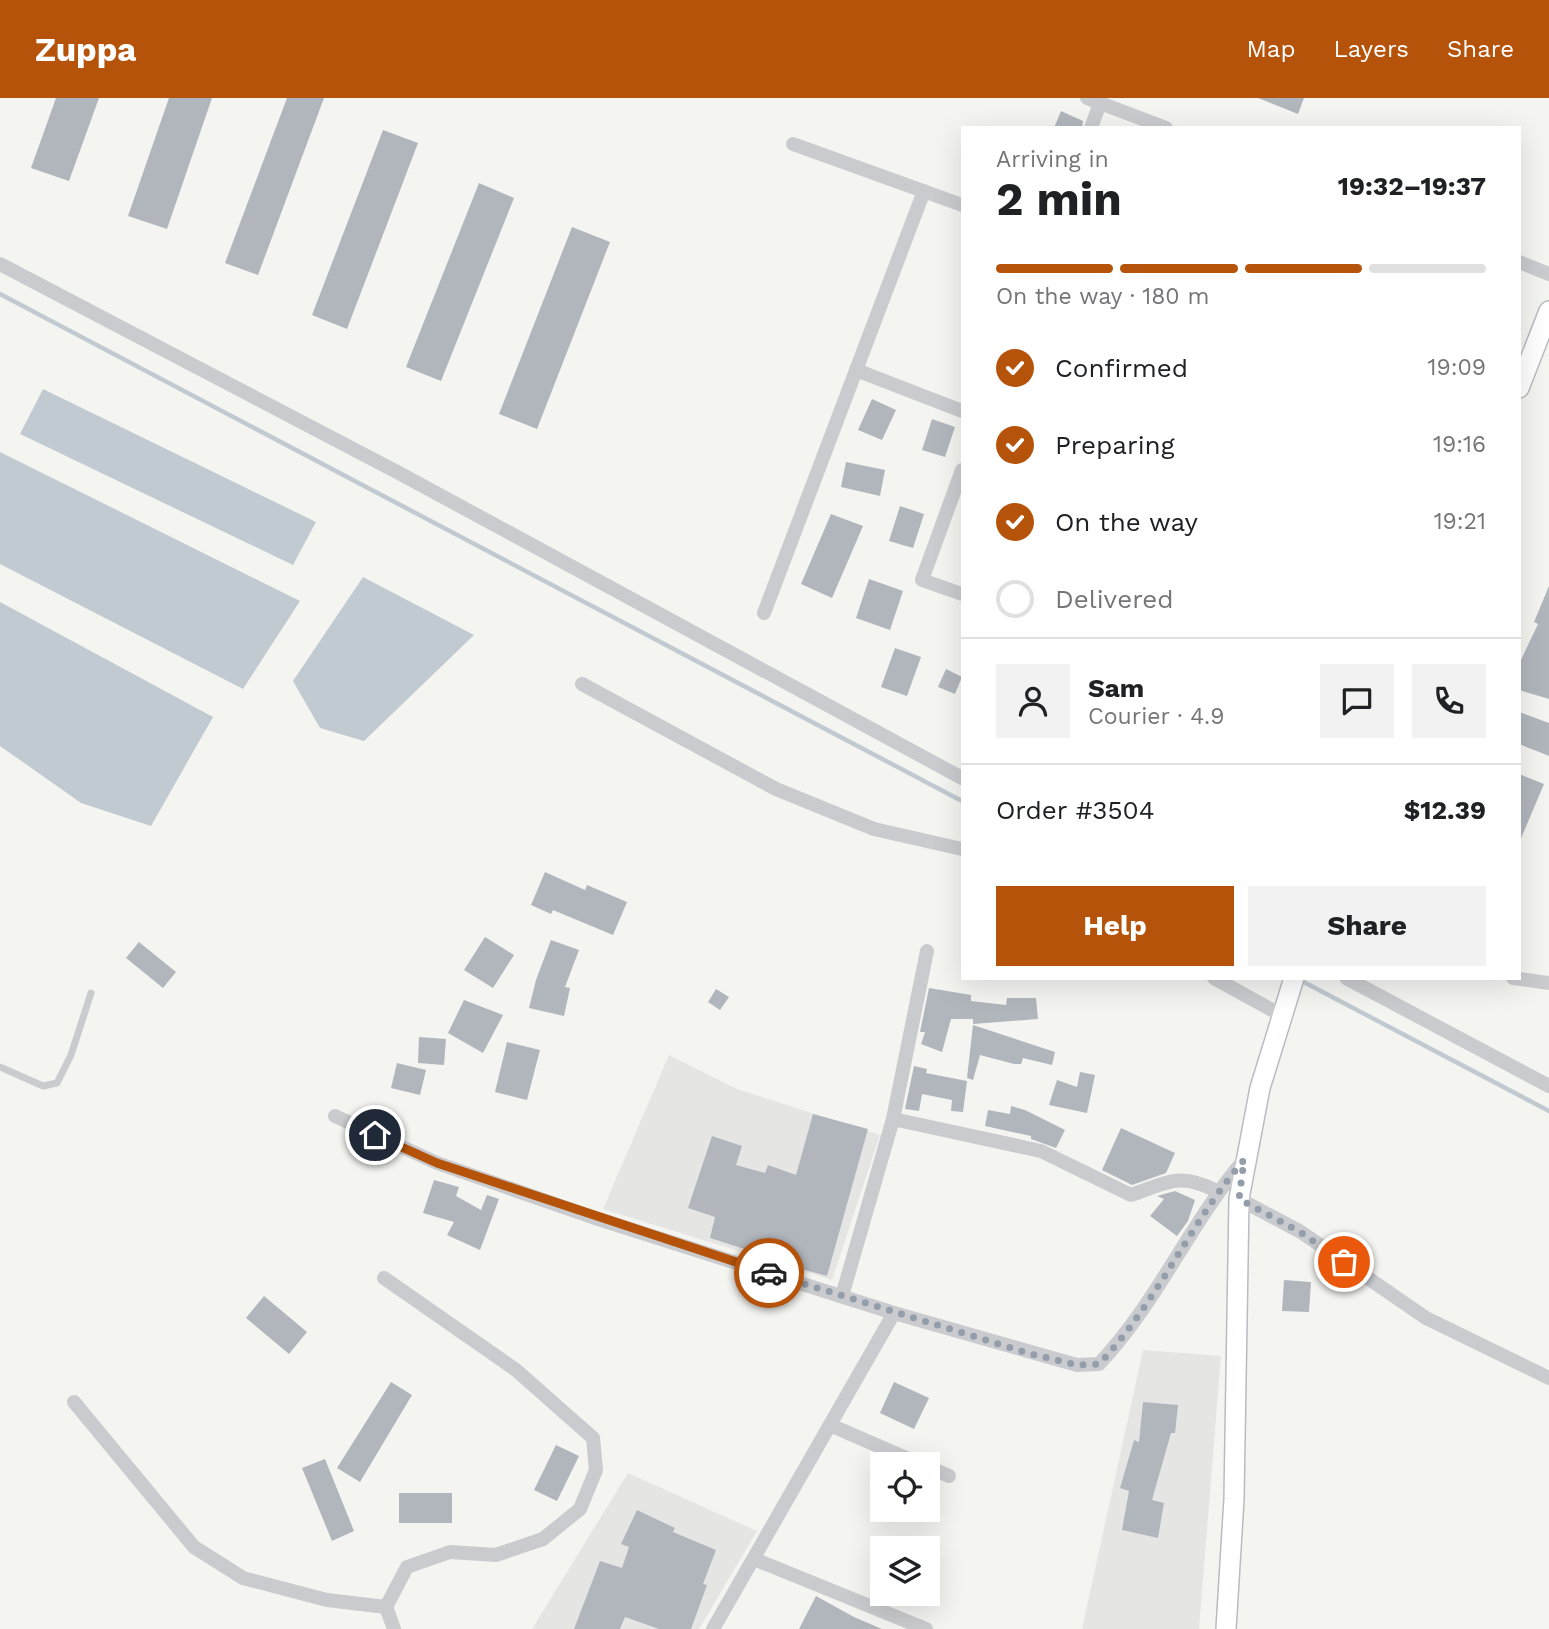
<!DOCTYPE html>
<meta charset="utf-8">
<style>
body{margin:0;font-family:"Work Sans",sans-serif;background:#f2f2f2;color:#202124;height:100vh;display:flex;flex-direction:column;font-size:26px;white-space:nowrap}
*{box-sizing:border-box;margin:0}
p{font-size:23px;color:#757577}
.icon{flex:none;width:38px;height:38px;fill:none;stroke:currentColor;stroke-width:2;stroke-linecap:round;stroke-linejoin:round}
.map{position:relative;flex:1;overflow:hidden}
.panel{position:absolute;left:961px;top:28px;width:560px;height:854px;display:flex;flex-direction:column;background:#fff;border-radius:0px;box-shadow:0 7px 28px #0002}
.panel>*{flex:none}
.buttons{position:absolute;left:870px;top:1354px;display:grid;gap:14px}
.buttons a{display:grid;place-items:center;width:70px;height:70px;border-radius:0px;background:#fff;box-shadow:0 7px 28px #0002;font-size:35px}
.pin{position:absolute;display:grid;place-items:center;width:60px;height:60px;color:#fff;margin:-30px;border:4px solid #fff;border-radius:50%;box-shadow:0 2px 7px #0007}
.courier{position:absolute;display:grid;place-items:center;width:70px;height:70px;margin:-35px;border:5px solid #b45309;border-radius:50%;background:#fff;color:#222;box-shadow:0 2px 9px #0007}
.head em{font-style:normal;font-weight:700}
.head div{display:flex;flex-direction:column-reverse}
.head{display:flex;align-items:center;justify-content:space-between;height:119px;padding:0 35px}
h1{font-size:46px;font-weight:700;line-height:52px}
.bar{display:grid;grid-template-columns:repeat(4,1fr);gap:10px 7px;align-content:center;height:84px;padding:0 35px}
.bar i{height:9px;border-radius:5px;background:#e0e0e0}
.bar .current{background:#b45309}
.bar p{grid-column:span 4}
.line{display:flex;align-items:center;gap:18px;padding:0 35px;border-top:2px solid #e0e0e0}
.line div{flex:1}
.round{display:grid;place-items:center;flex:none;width:74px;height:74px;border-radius:0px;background:#f2f2f2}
ol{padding:0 35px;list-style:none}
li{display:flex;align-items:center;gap:21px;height:77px}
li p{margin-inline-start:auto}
li .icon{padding:7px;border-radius:50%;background:#b45309;color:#fff;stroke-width:4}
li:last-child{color:#757577}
li i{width:38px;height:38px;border:4px solid #e0e0e0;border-radius:50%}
.primary-button{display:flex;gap:14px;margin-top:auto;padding:14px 35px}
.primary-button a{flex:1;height:80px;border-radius:0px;background:#b45309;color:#fff;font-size:28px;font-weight:700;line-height:80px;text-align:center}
.primary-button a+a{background:#f2f2f2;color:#202124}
header{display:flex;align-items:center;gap:42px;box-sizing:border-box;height:98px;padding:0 35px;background:#b45309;color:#fff}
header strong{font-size:33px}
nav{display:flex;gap:38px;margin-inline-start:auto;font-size:24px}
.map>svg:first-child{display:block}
.built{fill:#e5e6e4}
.water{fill:#c2cad1}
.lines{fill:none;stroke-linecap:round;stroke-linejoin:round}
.stream{stroke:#c2cad1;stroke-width:4.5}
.building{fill:#b1b6bd}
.secondary-casing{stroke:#b8bcc1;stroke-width:22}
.lane{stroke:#c9cbcf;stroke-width:7}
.street{stroke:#c9cbcf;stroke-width:14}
.secondary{stroke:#fff;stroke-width:19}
.done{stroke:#949eaa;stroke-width:7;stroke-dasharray:0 12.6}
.route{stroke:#b45309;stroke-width:9}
</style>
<header>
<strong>Zuppa</strong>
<nav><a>Map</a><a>Layers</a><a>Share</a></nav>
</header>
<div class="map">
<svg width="1549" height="1531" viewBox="0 0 1549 1531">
<rect width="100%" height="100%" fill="#f4f5f1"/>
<g class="built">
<polygon points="669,957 737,991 880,1037 832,1182 603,1111"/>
<polygon points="1143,1252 1221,1258 1199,1531 1082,1531"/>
<polygon points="628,1375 757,1433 699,1531 532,1531"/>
</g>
<g class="water">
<polygon points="43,291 316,424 293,467 20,336"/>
<polygon points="0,354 300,503 243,591 0,466"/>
<polygon points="363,479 474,537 364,643 320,630 293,583"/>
<polygon points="0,504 213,619 151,728 81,705 0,648"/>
</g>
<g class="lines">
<g class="stream">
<polyline points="0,196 962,703"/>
<polyline points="1298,881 1549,1013"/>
</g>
</g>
<g class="building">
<polygon points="56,0 99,0 69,83 31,70"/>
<polygon points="169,0 212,0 167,131 128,118"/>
<polygon points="287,0 324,0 258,177 225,165"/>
<polygon points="1258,0 1304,0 1298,16"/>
<polygon points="1061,13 1083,23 1082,30 1054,30"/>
<polygon points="383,32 418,45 347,231 312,217"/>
<polygon points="479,85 514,100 441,283 406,269"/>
<polygon points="572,129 610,144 537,331 499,316"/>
<polygon points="872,301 896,312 882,342 858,332"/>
<polygon points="932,321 955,329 945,359 922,352"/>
<polygon points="846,364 885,372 880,398 841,389"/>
<polygon points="900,408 924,416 913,450 889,443"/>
<polygon points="831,416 863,428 832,500 801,486"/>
<polygon points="869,481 903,493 890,532 856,520"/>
<polygon points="1549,488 1549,601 1519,592 1519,566 1538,526 1534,524"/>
<polygon points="895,550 921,559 907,598 881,589"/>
<polygon points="946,571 962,579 955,596 938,589"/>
<polygon points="1519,614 1549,625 1549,658 1519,646"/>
<polygon points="1519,676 1544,686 1519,745"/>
<polygon points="545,774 585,792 587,787 627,804 613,837 553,812 551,816 531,807"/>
<polygon points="485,839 514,857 493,890 464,872"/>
<polygon points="551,842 579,852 565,889 570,890 564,918 529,910 536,882"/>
<polygon points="139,844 176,874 163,890 126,860"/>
<polygon points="929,890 971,897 971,903 1006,907 1007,900 1036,900 1038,921 973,926 973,921 951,921 942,954 921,946 925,934 920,934"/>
<polygon points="716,891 729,899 720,912 708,904"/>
<polygon points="464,902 503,917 483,955 448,935"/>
<polygon points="973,927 1055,954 1052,967 1023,960 1021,966 1014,966 980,957 973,982 967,980"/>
<polygon points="419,939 446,941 444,967 418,965"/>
<polygon points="507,944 540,952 527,1002 495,994"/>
<polygon points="397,965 426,972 420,997 391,990"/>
<polygon points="914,968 927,971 926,975 967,983 963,1014 951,1013 952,1002 922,996 919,1013 905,1011"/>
<polygon points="1080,974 1095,977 1087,1015 1049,1007 1057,982 1077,989"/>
<polygon points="1011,1008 1025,1012 1065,1032 1056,1050 1031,1041 1031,1038 985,1028 988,1012 1010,1016"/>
<polygon points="813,1016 868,1031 827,1178 772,1163 773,1160 710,1140 715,1119 688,1110 712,1038 742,1048 736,1067 765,1075 768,1067 796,1077"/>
<polygon points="1121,1030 1175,1055 1166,1075 1132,1087 1102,1072"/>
<polygon points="434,1082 459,1089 456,1098 481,1112 487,1097 499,1101 480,1152 447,1137 454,1124 423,1115"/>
<polygon points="1175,1093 1195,1102 1188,1123 1177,1138 1150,1118 1164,1101 1157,1098"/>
<polygon points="1284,1182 1311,1184 1309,1214 1282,1213"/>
<polygon points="264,1198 307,1234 289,1256 246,1220"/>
<polygon points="391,1284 412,1297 360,1384 337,1370"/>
<polygon points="894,1284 929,1300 914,1331 880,1315"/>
<polygon points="1143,1304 1178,1307 1175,1335 1171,1335 1152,1402 1164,1405 1158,1440 1122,1432 1129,1393 1120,1390 1134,1342 1139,1344"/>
<polygon points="556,1347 579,1358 557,1403 534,1392"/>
<polygon points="325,1361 354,1433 332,1443 302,1370"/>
<rect x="399" y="1395" width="53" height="30"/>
<polygon points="637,1412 675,1430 673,1434 716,1452 703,1486 707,1487 691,1531 659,1531 625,1519 620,1531 574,1531 600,1463 622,1470 629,1449 621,1446"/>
<polygon points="816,1498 854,1519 882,1531 799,1531"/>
</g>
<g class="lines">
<defs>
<g id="secondary">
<polyline points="1519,290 1549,213"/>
<polyline points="1226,1531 1234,1401 1239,1101 1260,990 1294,880"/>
</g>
</defs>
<use href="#secondary" class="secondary-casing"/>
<polyline class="lane" points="0,969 43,988 57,985 71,957 91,895"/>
<g class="street">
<polyline points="1087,0 1166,30"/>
<polyline points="1091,30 1100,5"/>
<polyline points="793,46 962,107"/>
<polyline points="1519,164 1549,176"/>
<polyline points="0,166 399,375 962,680"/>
<polyline points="856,272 962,313"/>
<polyline points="962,372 922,482 962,496"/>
<polyline points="764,515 924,93"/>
<polyline points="582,586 776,691 874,731 962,751"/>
<polyline points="1214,880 1283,918"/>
<polyline points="1346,880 1549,988"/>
<polyline points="1513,880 1549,885"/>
<path d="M335 1018 437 1065 595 1120 894 1215 1077 1267 1099 1266C1157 1205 1190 1125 1244 1062"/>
<path d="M893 1021 1041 1053 1131 1097C1169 1084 1179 1074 1217 1093"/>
<polyline points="1239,1101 1301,1134 1426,1220 1549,1280"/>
<polyline points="384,1180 516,1272 593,1340 596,1372 580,1411 543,1441 496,1457 450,1454 407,1469 386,1509"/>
<polyline points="842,1198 893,1021 927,853"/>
<polyline points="74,1304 194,1449 243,1480 327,1502 386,1509 394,1531"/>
<polyline points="830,1327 922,1367"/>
<polyline points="928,1369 949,1378"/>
<polyline points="754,1461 926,1531"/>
<polyline points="713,1531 894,1215"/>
</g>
<use href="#secondary" class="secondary"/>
</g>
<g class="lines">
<path class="done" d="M769 1175 1031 1256 1077 1267 1099 1266C1157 1205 1190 1125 1244 1062L1239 1101 1300 1134 1344 1164"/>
<polyline class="route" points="375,1037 437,1065 769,1175"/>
</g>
</svg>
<div class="buttons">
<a><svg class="icon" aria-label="locate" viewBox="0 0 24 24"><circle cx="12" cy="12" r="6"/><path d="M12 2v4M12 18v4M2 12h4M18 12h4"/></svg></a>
<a><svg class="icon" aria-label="layers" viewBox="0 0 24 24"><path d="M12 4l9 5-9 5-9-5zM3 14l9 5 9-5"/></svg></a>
</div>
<div class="pin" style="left:1344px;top:1164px;background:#ea580c"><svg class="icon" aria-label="bag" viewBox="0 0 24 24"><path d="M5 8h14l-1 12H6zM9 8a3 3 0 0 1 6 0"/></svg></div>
<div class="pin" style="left:375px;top:1037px;background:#1f2937"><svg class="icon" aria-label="home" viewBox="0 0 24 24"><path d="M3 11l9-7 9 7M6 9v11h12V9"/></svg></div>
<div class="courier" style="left:769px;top:1175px"><svg class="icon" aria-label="car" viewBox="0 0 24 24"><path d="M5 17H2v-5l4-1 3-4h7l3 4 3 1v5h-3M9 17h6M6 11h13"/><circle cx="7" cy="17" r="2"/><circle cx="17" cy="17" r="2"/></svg></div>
<section class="panel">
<div class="head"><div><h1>2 min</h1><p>Arriving in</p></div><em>19:32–19:37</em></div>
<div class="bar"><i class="current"></i><i class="current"></i><i class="current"></i><i></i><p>On the way · 180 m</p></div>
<ol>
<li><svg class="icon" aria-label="check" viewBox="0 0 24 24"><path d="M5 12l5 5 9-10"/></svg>Confirmed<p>19:09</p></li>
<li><svg class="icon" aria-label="check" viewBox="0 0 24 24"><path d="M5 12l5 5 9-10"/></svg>Preparing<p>19:16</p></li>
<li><svg class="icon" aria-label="check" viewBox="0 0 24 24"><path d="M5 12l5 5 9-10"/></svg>On the way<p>19:21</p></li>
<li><i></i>Delivered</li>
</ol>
<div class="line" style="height:126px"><a class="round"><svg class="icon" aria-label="person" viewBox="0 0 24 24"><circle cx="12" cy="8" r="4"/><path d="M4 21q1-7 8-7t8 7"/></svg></a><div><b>Sam</b><p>Courier · 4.9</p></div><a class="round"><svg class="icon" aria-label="chat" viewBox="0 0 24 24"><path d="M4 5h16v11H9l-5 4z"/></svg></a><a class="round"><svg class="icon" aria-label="phone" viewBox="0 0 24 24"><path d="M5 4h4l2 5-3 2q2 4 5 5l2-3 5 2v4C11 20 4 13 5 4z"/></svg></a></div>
<div class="line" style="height:91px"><div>Order #3504</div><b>$12.39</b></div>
<div class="primary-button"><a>Help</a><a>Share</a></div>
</section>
</div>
